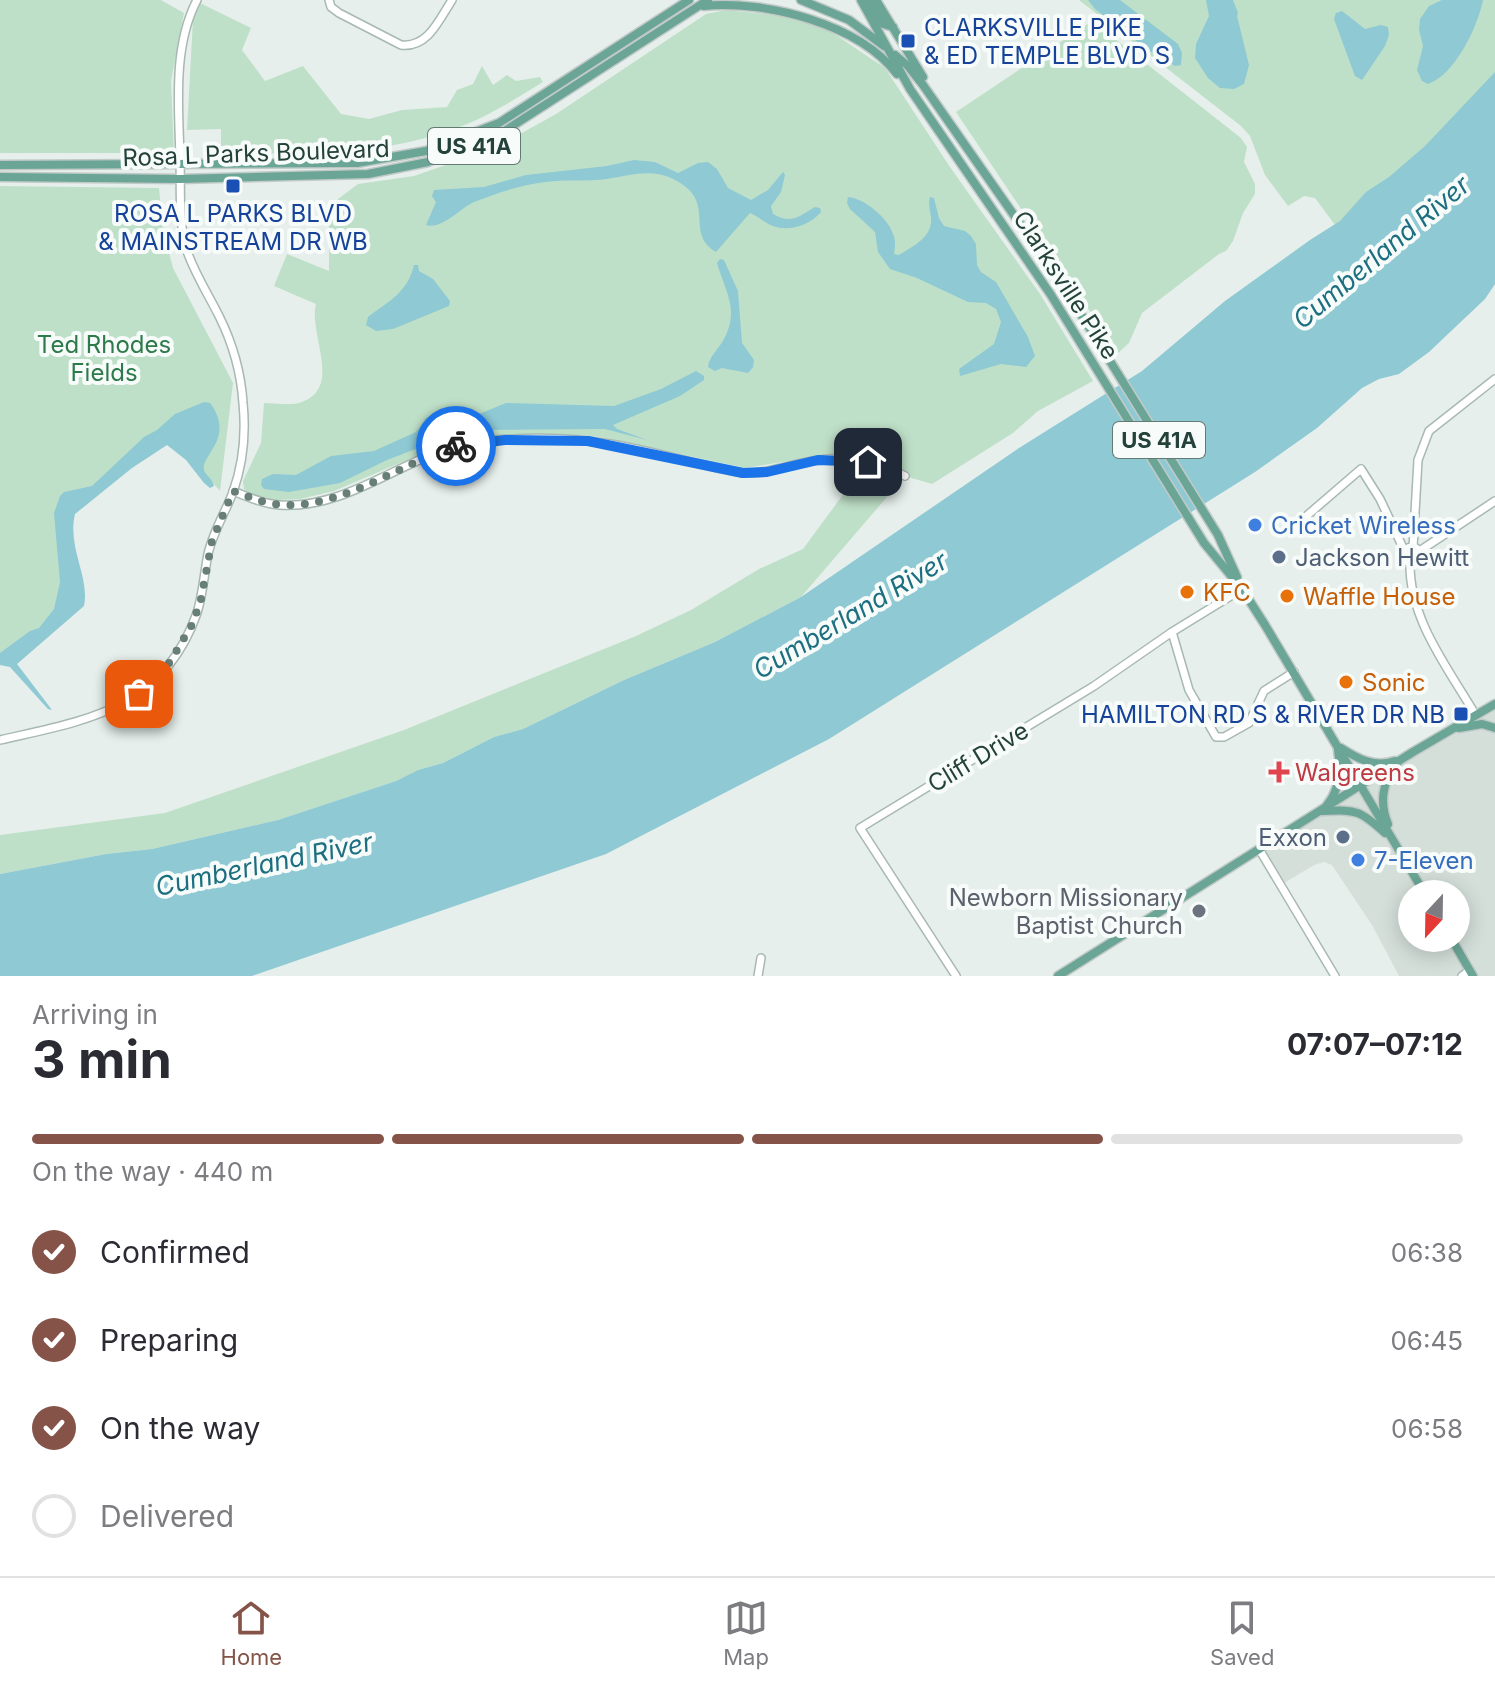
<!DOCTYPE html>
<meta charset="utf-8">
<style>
body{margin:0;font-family:Inter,sans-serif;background:#f7f7f7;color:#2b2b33;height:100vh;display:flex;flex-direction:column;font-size:30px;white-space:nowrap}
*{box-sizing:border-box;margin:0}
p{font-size:26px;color:#7c7c81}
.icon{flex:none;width:44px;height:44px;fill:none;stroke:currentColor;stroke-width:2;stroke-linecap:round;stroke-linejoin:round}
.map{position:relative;height:976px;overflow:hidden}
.panel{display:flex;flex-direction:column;background:#fff;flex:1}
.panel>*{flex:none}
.needle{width:52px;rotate:202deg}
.fabs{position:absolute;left:1398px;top:880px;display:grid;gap:16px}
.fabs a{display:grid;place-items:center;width:72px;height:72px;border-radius:50%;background:#fff;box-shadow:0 4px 20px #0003;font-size:40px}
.pin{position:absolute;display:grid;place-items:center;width:68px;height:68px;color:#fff;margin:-34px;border-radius:16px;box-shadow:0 4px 12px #0006}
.courier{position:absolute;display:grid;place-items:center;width:80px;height:80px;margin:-40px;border:6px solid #1a73e8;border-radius:50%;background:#fff;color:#222;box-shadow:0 2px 10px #0007}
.overview em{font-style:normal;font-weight:700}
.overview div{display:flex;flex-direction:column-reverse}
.overview{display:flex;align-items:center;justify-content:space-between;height:136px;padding:0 32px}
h1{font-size:52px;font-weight:700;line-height:60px}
.bar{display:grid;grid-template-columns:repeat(4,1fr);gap:12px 8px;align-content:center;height:96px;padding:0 32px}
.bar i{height:10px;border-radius:6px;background:#e1e1e2}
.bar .current{background:#855347}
.bar p{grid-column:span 4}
ol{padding:0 32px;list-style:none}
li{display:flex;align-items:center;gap:24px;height:88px}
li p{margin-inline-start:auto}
li .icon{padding:8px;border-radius:50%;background:#855347;color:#fff;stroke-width:4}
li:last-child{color:#7c7c81}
li i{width:44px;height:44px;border:4px solid #e1e1e2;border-radius:50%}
.tabs{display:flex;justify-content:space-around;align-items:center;height:112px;border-top:2px solid #e1e1e2;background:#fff;font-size:22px;color:#7c7c81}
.tabs a{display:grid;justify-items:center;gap:4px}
.tabs .current{color:#855347}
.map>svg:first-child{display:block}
.built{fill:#d4dfda;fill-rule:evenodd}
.green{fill:#bfe0c8}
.water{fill:#8ec9d4}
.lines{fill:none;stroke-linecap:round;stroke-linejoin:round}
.minor-casing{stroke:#a8b8b2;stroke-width:10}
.major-casing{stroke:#c2cac8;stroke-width:11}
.minor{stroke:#fff;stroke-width:7}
.major{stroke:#6aa596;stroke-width:8}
.done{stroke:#687f78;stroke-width:8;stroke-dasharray:0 14.4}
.route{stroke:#1a73e8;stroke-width:10}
.transit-dot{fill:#1a4fb4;stroke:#f7fbf9;stroke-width:3}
.shop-dot{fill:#3f7fe0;stroke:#f7fbf9;stroke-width:3}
.service-dot{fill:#5c6f8a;stroke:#f7fbf9;stroke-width:3}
.food-dot{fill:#e8710a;stroke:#f7fbf9;stroke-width:3}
.health-dot{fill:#e0444e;stroke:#f7fbf9;stroke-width:3}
.worship-dot{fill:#6b7280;stroke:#f7fbf9;stroke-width:3}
.labels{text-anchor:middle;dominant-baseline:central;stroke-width:8;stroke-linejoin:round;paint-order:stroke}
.shield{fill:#f7fbf9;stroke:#637a73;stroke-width:2}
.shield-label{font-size:22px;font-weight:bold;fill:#24423a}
.transit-label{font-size:24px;fill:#164399;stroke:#f7fbf9;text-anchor:start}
.street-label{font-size:24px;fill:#24423a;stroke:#f7fbf9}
.park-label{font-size:24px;fill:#2d7a4b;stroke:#f7fbf9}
.shop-label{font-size:24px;fill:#366cbe;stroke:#f7fbf9;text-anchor:start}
.service-label{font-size:24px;fill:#4e5e75;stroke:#f7fbf9;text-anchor:start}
.food-label{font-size:24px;fill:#c56008;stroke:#f7fbf9;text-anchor:start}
.health-label{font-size:24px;fill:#be3a42;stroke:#f7fbf9;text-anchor:start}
.worship-label{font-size:24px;fill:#5b616d;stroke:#f7fbf9;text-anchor:end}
.water-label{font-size:26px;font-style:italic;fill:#1c6f80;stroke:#f7fbf9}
</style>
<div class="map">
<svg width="1495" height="976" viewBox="0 0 1495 976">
<rect width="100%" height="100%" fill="#e6efeb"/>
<path class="built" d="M1495 704V976H1473L1470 971 1462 976H1399L1372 925 1332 865 1324 862 1314 865 1281 885 1259 849ZM1412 894H1456V938H1412Z"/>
<g class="green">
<polygon points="0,0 161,0 184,13 171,81 174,153 0,153"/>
<polygon points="1079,0 1495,0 1495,85 1341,233 1315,198 1304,196 1288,206 1265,175 1250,136 1241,126"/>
<path d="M200 3 251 28 242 50 265 81 303 66 341 114 369 119 402 110 447 107 457 90 473 84 482 66 493 85 507 75 516 81 540 77 543 82C515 99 488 117 457 128 377 157 304 154 221 153V129L187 130 193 19Z"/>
<path d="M726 10 794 17 827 29 885 68 950 167 1040 294 1093 381 1038 411 1013 433 932 484 905 476 801 597 715 642 624 680 523 729 494 737 443 763 418 770 396 781 278 820 152 849 106 854 0 874V835L165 813 404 730 636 636 691 610 759 569 803 549 867 462 825 455 745 468 600 437 564 434 501 435 449 442 334 491 300 499 277 500 251 494 244 489 243 481 261 443 264 403C275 403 292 406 302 402 343 387 308 333 316 304L274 286 287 254 329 271V226L338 199 358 184 414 176 495 148 556 114 706 14Z"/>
<polygon points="1092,21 1241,138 1247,147 1244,162 1255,184 1255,194 1243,213 1233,241 1226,251 1219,254 1142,313 1129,343 1118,353 956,112"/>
<polygon points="0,186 159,188 163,230 173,268 233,383 220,491 173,437 72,506 66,544 77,600 0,657"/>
</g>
<g class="water">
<polygon points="1088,0 1120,0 1178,44 1182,53 1181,65 1175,66 1151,52 1095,9"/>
<polygon points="1206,0 1233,0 1238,13 1237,16 1249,65 1244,84 1234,89 1220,88 1208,78 1195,58 1196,44 1209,16"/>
<path d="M1442 0H1483C1478 26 1455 75 1428 84L1422 81 1417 70 1423 46 1419 30 1420 19 1429 6Z"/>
<polygon points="1342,11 1365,29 1381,25 1388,27 1389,35 1385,46 1362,80 1355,76 1334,19 1336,13"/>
<polygon points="1495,72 1495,284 1485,299 1429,352 1399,374 1379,379 1362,388 1317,428 1255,472 829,739 606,854 252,976 0,976 0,874 106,854 152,849 278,820 396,781 418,770 443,763 494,737 523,729 624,680 715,642 801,597 1019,448 1142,371 1225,301 1310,240 1340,221 1366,192 1389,177 1425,146"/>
<path d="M634 160 655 162 678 173 698 163 708 162 717 169 728 188 751 200 768 190 783 172 785 175 781 192 771 206 773 214C792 225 799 216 815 207L820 208 821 212C810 225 790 232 773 226 764 223 758 216 750 213L716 252C683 232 719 201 673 179 651 168 629 176 607 179 587 182 565 179 545 182 520 185 497 193 474 202 460 208 442 230 426 225L436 202 432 196 434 190 484 187 526 175 607 166Z"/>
<path d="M848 197C864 198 888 218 893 234 896 240 895 247 894 254L899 255C914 246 933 237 931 217 930 209 928 205 930 197L934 198 939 218 944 226 965 231 971 236 976 244 977 265 981 272 996 282 1028 337 1035 356 1026 367 1001 364 960 376 959 369 994 344 1001 322 996 309 986 303 968 302 917 278 890 269 878 252 875 232 850 209 847 203Z"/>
<path d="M720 259 724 260 738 291 742 343 754 360 753 367 748 373 722 368 715 371 708 367C709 356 719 349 724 339 740 310 725 291 717 263Z"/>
<path d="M414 265H418L419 271 433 279 450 301 449 306 393 329 376 331 366 325 368 317C389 301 408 292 414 265Z"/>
<polygon points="696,371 704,376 704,380 680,396 613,425 617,429 647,440 605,429 485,430 447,437 387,460 340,483 289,492 264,489 261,485 262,479 273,474 296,475 331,456 374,451 416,432 426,418 439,413 462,418 474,416 506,403 614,406 661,389"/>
<path d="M204 402 210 403C236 438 200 456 204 470 206 476 212 478 214 486L210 488 204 483 186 460 167 445 132 468 75 514C67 548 90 577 84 606L17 664 52 710 48 709 10 667 0 665V653L30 631 39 628 54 609 60 582 54 513 60 496 64 492 92 486 144 437 157 430 175 414Z"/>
</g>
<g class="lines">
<defs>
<g id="minor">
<path d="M329 0 331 7 339 13 401 45C428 48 439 20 452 0"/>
<path d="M233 491C248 497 264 504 280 505 353 510 412 448 483 441 517 438 554 437 587 441 640 446 691 464 743 473 770 474 793 463 819 460 849 456 879 463 905 476"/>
<polyline points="1296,525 1361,469 1380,499 1405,552"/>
<circle cx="1412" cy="555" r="8"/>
<polyline points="1413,548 1418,460 1429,431 1495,379"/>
<polyline points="1418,552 1495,501"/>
<path d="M1410 563C1409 619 1448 668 1475 714"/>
<polyline points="1172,632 1189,690 1216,737 1224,737 1249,723 1264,691 1294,672"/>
<path d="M0 740C87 720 163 710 197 613 203 594 204 574 208 554 213 532 225 513 233 492 243 464 246 433 243 403 241 372 233 344 219 316 208 294 195 274 187 251 178 222 181 190 180 160 179 108 172 48 197 0"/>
<polyline points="1259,849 1335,976"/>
<polyline points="758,976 761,958"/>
<polyline points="956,976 860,828 1094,686 1172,632 1242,589"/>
<polyline points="1462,976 1470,970"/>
</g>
<g id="major">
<polyline points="801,0 849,20 884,46"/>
<polyline points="861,0 910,89 1051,295 1204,543 1242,589 1265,625 1425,894"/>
<polyline points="867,0 883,24 893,27"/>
<polyline points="876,0 923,77"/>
<path d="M704 6C766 0 859 24 897 74"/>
<polyline points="895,55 908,66 923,85 1064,287 1218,535 1237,577"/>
<polyline points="0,165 357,163 426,151 499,123 689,0"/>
<polyline points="0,177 180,179 368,174 428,162 503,132 708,0"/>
<polyline points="1459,728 1482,724 1495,728"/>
<path d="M1341 748C1358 759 1375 768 1395 761"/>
<path d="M1327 805C1340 790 1341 770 1338 750"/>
<path d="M1322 811C1356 810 1359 809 1385 833"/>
<path d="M1388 824C1380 805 1381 781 1397 766"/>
<polyline points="1451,938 1473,976"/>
<polyline points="1058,976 1413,752 1495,704"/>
</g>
</defs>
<use href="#minor" class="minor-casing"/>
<use href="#major" class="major-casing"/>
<use href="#minor" class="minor"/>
<use href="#major" class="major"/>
</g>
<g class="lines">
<path class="done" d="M139 694 170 662 193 623 201 599 212 541 233 491C247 496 260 502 274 504 335 513 399 464 456 446"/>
<polyline class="route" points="456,446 505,440 588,441 743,473 767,472 818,460 868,462"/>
</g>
<g class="transit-dot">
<rect x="900" y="33" width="16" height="16" rx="4"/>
<rect x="225" y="178" width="16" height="16" rx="4"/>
<rect x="1453" y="706" width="16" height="16" rx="4"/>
</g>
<g class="shop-dot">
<circle cx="1255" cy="525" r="8"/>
<circle cx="1358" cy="860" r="8"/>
</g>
<g class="service-dot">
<circle cx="1279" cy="557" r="8"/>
<circle cx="1343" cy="837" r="8"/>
</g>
<g class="food-dot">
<circle cx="1187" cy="592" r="8"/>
<circle cx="1287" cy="596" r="8"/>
<circle cx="1346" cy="682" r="8"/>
</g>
<path class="health-dot" d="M1275 760h8v8h8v8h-8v8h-8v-8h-8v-8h8z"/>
<circle class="worship-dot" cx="1199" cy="911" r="8"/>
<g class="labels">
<g class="shield">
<rect x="428" y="128" width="92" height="36" rx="6"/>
<rect x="1113" y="422" width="92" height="36" rx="6"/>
</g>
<g class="shield-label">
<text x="474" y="146">US 41A</text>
<text x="1159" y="440">US 41A</text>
</g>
<g class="transit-label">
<text x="924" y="27">CLARKSVILLE PIKE<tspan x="924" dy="28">&amp; ED TEMPLE BLVD S</tspan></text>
<text x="233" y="213" text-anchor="middle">ROSA L PARKS BLVD<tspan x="233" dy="28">&amp; MAINSTREAM DR WB</tspan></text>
<text x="1445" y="714" text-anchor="end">HAMILTON RD S &amp; RIVER DR NB</text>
</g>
<g class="street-label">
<text transform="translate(256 153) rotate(-2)">Rosa L Parks Boulevard</text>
<text transform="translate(1066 285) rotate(57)">Clarksville Pike</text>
<text transform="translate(978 757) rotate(-31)">Cliff Drive</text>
</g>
<g class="park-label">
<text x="104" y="344">Ted Rhodes<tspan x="104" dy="28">Fields</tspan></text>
</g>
<g class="shop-label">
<text x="1271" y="525">Cricket Wireless</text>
<text x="1374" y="860">7-Eleven</text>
</g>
<g class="service-label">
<text x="1295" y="557">Jackson Hewitt</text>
<text x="1327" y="837" text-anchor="end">Exxon</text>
</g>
<g class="food-label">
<text x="1203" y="592">KFC</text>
<text x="1303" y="596">Waffle House</text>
<text x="1362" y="682">Sonic</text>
</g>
<g class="health-label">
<text x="1295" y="772">Walgreens</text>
</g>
<g class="worship-label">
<text x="1183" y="897">Newborn Missionary<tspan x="1183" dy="28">Baptist Church</tspan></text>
</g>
<g class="water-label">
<text transform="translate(1381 252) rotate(-40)">Cumberland River</text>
<text transform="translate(850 615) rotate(-31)">Cumberland River</text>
<text transform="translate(264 864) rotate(-12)">Cumberland River</text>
</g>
</g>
</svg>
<div class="fabs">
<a><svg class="needle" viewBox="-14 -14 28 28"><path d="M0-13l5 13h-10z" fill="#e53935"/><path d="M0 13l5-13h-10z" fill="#7c7c81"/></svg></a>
</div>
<div class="pin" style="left:139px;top:694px;background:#ea580c"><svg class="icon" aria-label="bag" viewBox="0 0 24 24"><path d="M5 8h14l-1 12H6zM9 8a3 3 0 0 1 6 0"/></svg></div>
<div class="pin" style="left:868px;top:462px;background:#1f2937"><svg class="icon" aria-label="home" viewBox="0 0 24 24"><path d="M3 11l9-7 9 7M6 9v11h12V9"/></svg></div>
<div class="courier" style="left:456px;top:446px"><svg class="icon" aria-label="bike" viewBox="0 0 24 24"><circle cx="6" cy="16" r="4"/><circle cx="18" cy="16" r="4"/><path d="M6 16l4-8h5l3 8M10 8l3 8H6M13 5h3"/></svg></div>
</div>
<section class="panel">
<div class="overview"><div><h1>3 min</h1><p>Arriving in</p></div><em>07:07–07:12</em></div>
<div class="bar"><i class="current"></i><i class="current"></i><i class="current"></i><i></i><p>On the way · 440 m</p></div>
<ol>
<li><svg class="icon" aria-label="check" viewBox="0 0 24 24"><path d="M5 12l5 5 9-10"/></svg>Confirmed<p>06:38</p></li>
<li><svg class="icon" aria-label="check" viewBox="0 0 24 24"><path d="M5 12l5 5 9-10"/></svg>Preparing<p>06:45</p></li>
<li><svg class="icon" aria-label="check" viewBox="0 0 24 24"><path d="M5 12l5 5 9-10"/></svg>On the way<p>06:58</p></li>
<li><i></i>Delivered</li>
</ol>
</section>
<nav class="tabs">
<a class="current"><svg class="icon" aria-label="home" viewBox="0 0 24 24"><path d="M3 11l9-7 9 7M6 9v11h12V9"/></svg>Home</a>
<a><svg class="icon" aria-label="map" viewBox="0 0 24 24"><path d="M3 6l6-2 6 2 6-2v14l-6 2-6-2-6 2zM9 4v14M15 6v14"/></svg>Map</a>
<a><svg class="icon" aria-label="saved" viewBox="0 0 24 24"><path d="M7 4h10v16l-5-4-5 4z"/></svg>Saved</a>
</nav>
